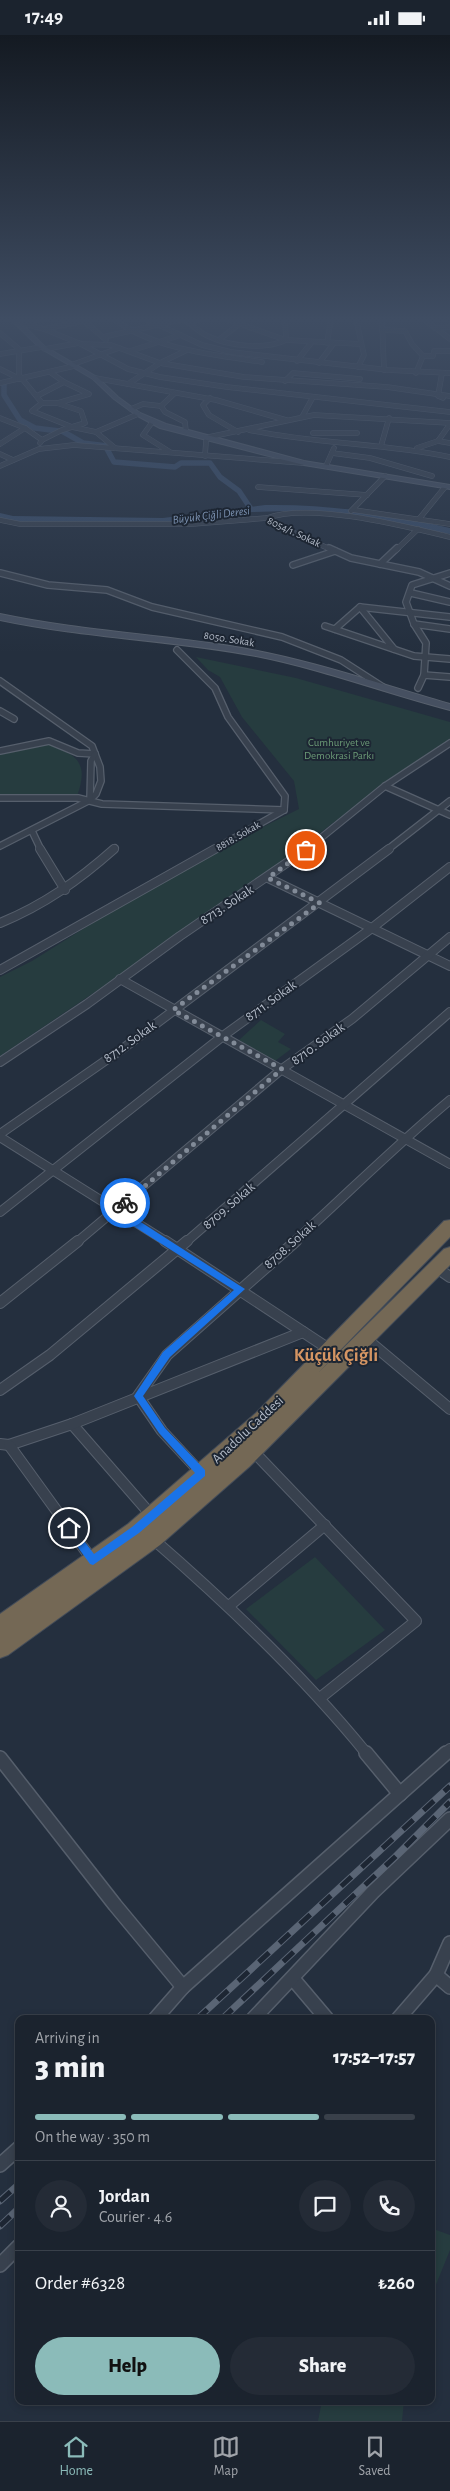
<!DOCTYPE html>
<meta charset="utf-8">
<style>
body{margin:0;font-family:"Alegreya Sans",sans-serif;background:#242b36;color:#f1f3f6;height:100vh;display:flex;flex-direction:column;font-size:19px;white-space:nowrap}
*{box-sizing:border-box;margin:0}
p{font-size:16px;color:#a0a4aa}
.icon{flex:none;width:28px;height:28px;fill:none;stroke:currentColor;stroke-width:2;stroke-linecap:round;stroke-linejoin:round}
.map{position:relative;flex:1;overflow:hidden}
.drawer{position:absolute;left:15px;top:1980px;width:420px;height:390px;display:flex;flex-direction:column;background:#1b232e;border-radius:10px;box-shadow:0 2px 8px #0003,0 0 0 1px #39404a}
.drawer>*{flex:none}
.pin{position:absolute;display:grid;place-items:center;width:42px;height:42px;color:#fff;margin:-21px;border:2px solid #fff;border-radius:50%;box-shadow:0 1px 5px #0007}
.courier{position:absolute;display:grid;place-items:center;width:50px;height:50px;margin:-25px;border:4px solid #1a73e8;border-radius:50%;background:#fff;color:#222;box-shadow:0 1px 6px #0007}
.head em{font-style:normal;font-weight:800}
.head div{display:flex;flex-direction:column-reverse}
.head{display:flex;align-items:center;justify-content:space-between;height:85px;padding:0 20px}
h1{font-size:32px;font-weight:800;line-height:38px}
.bar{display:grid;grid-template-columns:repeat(4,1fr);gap:8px 5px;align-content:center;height:60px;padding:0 20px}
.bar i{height:6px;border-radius:4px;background:#39404a}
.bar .current{background:#8bbbb9}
.bar p{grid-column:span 4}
.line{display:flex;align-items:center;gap:12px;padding:0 20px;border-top:1px solid #39404a}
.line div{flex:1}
.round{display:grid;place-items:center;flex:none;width:52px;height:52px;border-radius:26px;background:#242b36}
.primary-button{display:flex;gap:10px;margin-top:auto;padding:10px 20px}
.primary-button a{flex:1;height:58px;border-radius:30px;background:#8bbbb9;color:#111;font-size:20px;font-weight:800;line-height:58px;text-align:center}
.primary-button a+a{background:#242b36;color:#f1f3f6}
.status{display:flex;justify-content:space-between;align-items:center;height:35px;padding:0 25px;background:#1b232e;direction:ltr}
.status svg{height:14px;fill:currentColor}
.tabs{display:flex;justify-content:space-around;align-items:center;height:70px;border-top:1px solid #39404a;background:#1b232e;font-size:14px;color:#a0a4aa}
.tabs a{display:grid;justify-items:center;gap:2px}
.tabs .current{color:#8bbbb9}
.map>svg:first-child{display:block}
.green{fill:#263c3f}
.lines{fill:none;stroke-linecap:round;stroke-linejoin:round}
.canal{stroke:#394c67;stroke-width:5.5}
.river{fill:#394c67;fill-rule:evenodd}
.street-far4-casing{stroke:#565f6c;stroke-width:5.5}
.street-far3-casing{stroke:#565f6c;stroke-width:8}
.street-far2-casing{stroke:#565f6c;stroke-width:10}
.street-far1-casing{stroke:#565f6c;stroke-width:12}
.street-casing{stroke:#565f6c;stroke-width:16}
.secondary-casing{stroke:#565f6c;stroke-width:2}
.highway-casing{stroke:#434c59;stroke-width:2}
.street-far4{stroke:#38414e;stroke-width:4.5}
.street-far3{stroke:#38414e;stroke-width:5.5}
.street-far2{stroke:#38414e;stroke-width:8}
.street-far1{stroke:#38414e;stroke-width:10}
.street{stroke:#38414e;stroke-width:13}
.secondary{fill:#465061;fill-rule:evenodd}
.highway{fill:#746855;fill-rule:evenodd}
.rail-casing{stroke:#5a6575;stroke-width:7}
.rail{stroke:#1d2633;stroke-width:5;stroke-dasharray:14;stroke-linecap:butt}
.route{fill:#1a73e8}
.done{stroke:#828b98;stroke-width:5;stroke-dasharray:0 9}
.labels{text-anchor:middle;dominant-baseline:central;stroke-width:4;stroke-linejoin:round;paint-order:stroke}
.far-street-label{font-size:11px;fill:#b4bcc9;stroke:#1d2633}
.far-park-label{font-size:11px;fill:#6b9a76;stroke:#1d2633}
.far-water-label{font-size:12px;font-style:italic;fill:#7c92b1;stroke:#1d2633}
.street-label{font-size:14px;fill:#b4bcc9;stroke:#1d2633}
.district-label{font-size:19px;font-weight:bold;fill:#d59563;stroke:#1d2633}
</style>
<div class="status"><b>17:49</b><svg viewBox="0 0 49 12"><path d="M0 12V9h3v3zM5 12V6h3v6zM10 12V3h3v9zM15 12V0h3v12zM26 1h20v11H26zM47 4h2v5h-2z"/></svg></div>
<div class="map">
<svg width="450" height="2386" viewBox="0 0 450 2386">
<rect width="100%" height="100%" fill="#242f3e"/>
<g class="green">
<polygon points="196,622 296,643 450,687 450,705 389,745 286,824 138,928 0,1021 0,942 32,926 86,892 231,808 299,774 294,746 242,682 220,642 208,635"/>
<path d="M46 708C75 719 90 726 77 761H0V717Z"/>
<polygon points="261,985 285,999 278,1007 291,1014 275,1026 239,1005"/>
<polygon points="315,1522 385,1595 316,1645 246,1574"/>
<polygon points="431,2193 450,2200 450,2215 431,2262"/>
<polygon points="322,2366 404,2366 402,2386 318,2386"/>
</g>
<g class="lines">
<g class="canal">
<polyline points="4,349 4,360 20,385 35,393 59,396"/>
<polyline points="62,396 83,408 107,411"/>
<polyline points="107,414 114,427 175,432 181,428 210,428 220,442 239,456 251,474"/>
</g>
<path class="river" d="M265 470C328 469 389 478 450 493V499L358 482 287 476 252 477 163 489 13 487 0 484V478L13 481 163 483Z"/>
<defs>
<g id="street-far4">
<polyline points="82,284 106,305"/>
<path d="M114 284C152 314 215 320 262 327"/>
<polyline points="146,284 202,310 231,317 388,335 450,338"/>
<path d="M184 284C192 290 200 298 210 302 229 311 266 315 286 305L285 284"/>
<polyline points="226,284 286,305 360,309"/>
<polyline points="356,284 364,320 358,332"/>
<polyline points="382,284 384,335"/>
<polyline points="424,284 450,304"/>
<polyline points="17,287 44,294 81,309 128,334 160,342 227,352 450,377"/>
<polyline points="22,287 46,284"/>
<polyline points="187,287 203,284"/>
<polyline points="435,293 450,292"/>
<polyline points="44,294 93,284"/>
<polyline points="382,295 405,296 412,309 423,321 416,338"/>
<polyline points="0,298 19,314 19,340 42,368 57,368 81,376 85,388 62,395 42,405"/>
<polyline points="103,302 184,284"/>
<polyline points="220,304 243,286"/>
<polyline points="327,308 331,284"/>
<polyline points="81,309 111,310 160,328 244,342 387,352 450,361"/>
<polyline points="45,314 79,308"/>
<polyline points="130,316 181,300"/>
<polyline points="0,319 42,312"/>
<polyline points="423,321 433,321 434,316 449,316"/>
<polyline points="297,326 311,308"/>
<polyline points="319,328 334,308"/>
<polyline points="71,330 119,313"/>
<polyline points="0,334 20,344"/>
<polyline points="50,337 64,347 89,359 58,368"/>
<polyline points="442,338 438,361 443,363"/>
<polyline points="95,343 216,365 286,385"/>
<polyline points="285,346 293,338 360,344"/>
<polyline points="0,348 74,331"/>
<polyline points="128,349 160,328 185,316"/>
<polyline points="37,361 64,347"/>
<polyline points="210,363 203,370 209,380 238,397"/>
<polyline points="42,368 32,376 72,392 96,397 115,413"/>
<polyline points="161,371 165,377 185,387 186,397"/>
<polyline points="131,374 143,369 161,371 175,358"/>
<polyline points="302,382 313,362"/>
<polyline points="0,383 25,393 42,405 40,408"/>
<polyline points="153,386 143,400 170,417"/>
<path d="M249 395C315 409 384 408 450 422"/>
<polyline points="96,397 138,379"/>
<polyline points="313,398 357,398"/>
<polyline points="438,406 450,389"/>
<polyline points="0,409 25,393"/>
<polyline points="381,411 389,383"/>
<polyline points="417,413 438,406 450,408"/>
<polyline points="332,418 370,423 432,441"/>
<polyline points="0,419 13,425"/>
<polyline points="205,421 206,406 209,402 314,380 450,388"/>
<polyline points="0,431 39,414 74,410 303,428"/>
<polyline points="326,431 334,413"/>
<polyline points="258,452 367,460"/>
<polyline points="354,475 450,489"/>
<polyline points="351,476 385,441"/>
<path d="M267 483C311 467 404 491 450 502"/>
<polyline points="419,484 445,452"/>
<polyline points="0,485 20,489 192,489 267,483 279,491 332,515"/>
<polyline points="396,515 418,494"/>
</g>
<g id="street-far3">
<polyline points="329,513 351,523 419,537 450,551"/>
<polyline points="380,529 397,513"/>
<polyline points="293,530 335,516"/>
<polyline points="0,538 48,550 107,555 152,572 282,602 341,625 383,652"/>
<polyline points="411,558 450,567"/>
<polyline points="360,572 394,614"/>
<polyline points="414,589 450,594"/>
<polyline points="325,591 414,621 450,624"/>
<polyline points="335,594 360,572 450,582"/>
<polyline points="177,615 215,653 228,682 285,761 284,775 213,815"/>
<polyline points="424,640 450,642"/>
<polyline points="0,646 92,711 100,732 101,746 96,759 90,765 0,811"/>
<polyline points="418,653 424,640 426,608 414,589 406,567 412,550 450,538"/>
<polyline points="0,676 14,684"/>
<polyline points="0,716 49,706 78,718 95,719"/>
<polyline points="385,751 450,780"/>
<polyline points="0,763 78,763 102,769 284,775"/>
<polyline points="90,765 91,726 95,719"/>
<polyline points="32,796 41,815"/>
<polyline points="113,815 115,813"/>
<polyline points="306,815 385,751 450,708"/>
<polyline points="387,815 450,766"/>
</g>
<g id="street-far2">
<polyline points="40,814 65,855"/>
<polyline points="268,843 450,931"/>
<path d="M0 888C44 870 79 845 114 814"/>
<polyline points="0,935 215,814"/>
<polyline points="120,944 450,1129"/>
<polyline points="0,1027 87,969 180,901 307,814"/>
<polyline points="0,1099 125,1012 389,814"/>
<polyline points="0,1102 167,1207"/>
<polyline points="0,1177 223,1001 372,893 450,832"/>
<polyline points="77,1207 282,1034 352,984 450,902"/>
<polyline points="186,1207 450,977"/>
<path d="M294 1207C346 1160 396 1110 450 1065"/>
</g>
<g id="street-far1">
<polyline points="165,1206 329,1314"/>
<polyline points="437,1233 450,1242"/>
<polyline points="0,1268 78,1206"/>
<polyline points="364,1302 450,1374"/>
<polyline points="0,1355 50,1320 187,1206"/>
<polyline points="72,1389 152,1481"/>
<polyline points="0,1409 9,1410 72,1389 303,1297"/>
<polyline points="9,1410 93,1526"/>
<polyline points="253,1416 416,1586 320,1663"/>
<polyline points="201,1438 162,1396 138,1361 167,1320 296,1206"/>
<path d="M153 1504C229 1570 303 1640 367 1719"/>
<polyline points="229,1571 325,1490"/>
<polyline points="445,1719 450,1714"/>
</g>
<g id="street">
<polyline points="366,1718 400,1759"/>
<polyline points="0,1723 115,1870 183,1952"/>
<polyline points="436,1940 450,1952"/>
<polyline points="294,1945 327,1984"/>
<polyline points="155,1984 183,1952 446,1718"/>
<polyline points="253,1984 373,1857 450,1784"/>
<polyline points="398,1984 436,1940 450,1908"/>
<polyline points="0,2130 19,2113"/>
<polyline points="0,2230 19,2211"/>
</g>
<g id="secondary">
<polygon points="10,284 17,284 44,311 97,342 118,362 140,378 166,389 304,426 450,450 450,454 304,430 160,393 136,380 114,364 93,344 40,313"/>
<path d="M0 579C76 595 153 599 230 611 305 623 377 648 450 669V675C385 658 322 634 256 621 171 605 85 603 0 585Z"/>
</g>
<polygon id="highway" points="450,1185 450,1202 318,1338 444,1214 450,1212 450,1230 249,1432 160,1510 8,1620 0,1623 0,1579 128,1489 256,1378 444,1186"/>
</defs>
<use href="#street-far4" class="street-far4-casing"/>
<use href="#street-far3" class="street-far3-casing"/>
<use href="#street-far2" class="street-far2-casing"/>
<use href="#street-far1" class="street-far1-casing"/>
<use href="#street" class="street-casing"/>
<use href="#secondary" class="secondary-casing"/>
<use href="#highway" class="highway-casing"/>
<use href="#street-far4" class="street-far4"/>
<use href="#street-far3" class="street-far3"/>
<use href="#street-far2" class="street-far2"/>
<use href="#street-far1" class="street-far1"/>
<use href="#street" class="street"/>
<use href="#secondary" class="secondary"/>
<use href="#highway" class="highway"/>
<defs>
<g id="rail">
<polyline points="197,1984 450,1751"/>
<polyline points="222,1984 395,1822 450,1767"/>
<polyline points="0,2166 19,2149"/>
<polyline points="0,2191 19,2173"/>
</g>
</defs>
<use href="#rail" class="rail-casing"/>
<use href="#rail" class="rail"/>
</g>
<linearGradient id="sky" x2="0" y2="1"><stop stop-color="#141a22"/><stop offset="0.46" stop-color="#3f4d63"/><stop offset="1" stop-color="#3f4d63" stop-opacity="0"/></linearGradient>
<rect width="450" height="618" fill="url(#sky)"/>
<polygon class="route" points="122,1166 129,1168 122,1175 245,1254 170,1322 143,1361 165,1393 205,1435 205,1441 139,1498 93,1530 90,1529 66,1496 66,1490 72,1490 94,1519 132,1492 195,1438 159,1398 134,1361 163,1317 234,1255 113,1178 113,1174"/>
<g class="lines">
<polyline class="done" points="125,1168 282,1034 173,975 320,868 268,843 306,815"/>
</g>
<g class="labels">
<g class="far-street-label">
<text transform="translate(294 497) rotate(25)">8054/1. Sokak</text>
<text transform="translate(229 604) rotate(9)">8050. Sokak</text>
<text transform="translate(238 801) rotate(-30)">8818. Sokak</text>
</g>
<g class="far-park-label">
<text x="339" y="707">Cumhuriyet ve<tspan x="339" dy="13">Demokrasi Parkı</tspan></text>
</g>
<g class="far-water-label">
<text transform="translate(211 480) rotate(-7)">Büyük Çiğli Deresi</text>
</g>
<g class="street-label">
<text transform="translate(227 870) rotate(-33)">8713. Sokak</text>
<text transform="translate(271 966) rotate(-36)">8711. Sokak</text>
<text transform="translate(130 1007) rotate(-36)">8712. Sokak</text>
<text transform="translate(318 1009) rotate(-36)">8710. Sokak</text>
<text transform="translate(229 1171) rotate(-41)">8709. Sokak</text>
<text transform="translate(290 1210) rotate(-42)">8708. Sokak</text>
<text transform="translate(248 1395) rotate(-43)">Anadolu Caddesi</text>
</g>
<g class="district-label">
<text x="336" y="1320">Küçük Çiğli</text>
</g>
</g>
</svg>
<div class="pin" style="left:306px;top:815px;background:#ea580c"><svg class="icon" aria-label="bag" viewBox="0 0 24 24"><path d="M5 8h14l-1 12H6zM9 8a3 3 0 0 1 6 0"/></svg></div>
<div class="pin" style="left:69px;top:1493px;background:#1f2937"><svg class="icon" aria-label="home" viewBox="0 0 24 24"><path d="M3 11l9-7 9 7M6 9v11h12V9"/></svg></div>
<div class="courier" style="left:125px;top:1168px"><svg class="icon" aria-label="bike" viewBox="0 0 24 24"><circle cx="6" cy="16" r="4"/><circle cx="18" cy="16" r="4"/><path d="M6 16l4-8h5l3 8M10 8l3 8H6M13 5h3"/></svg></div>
<section class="drawer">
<div class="head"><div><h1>3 min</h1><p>Arriving in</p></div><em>17:52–17:57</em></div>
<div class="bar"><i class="current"></i><i class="current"></i><i class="current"></i><i></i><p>On the way · 350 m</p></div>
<div class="line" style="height:90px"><a class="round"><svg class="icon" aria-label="person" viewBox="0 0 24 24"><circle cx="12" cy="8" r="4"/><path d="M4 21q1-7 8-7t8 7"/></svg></a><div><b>Jordan</b><p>Courier · 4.6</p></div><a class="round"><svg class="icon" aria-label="chat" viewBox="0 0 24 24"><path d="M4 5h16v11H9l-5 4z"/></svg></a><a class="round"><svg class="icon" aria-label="phone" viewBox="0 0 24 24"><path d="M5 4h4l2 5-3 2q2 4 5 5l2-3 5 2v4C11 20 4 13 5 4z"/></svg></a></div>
<div class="line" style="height:65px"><div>Order #6328</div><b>₺260</b></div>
<div class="primary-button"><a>Help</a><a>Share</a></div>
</section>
</div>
<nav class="tabs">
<a class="current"><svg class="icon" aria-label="home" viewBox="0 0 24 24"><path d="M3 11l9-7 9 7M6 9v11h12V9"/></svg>Home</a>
<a><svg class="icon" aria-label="map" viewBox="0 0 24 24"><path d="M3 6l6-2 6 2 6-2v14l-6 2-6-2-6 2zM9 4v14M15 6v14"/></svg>Map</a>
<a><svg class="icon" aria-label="saved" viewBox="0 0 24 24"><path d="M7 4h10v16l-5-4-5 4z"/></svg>Saved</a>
</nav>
